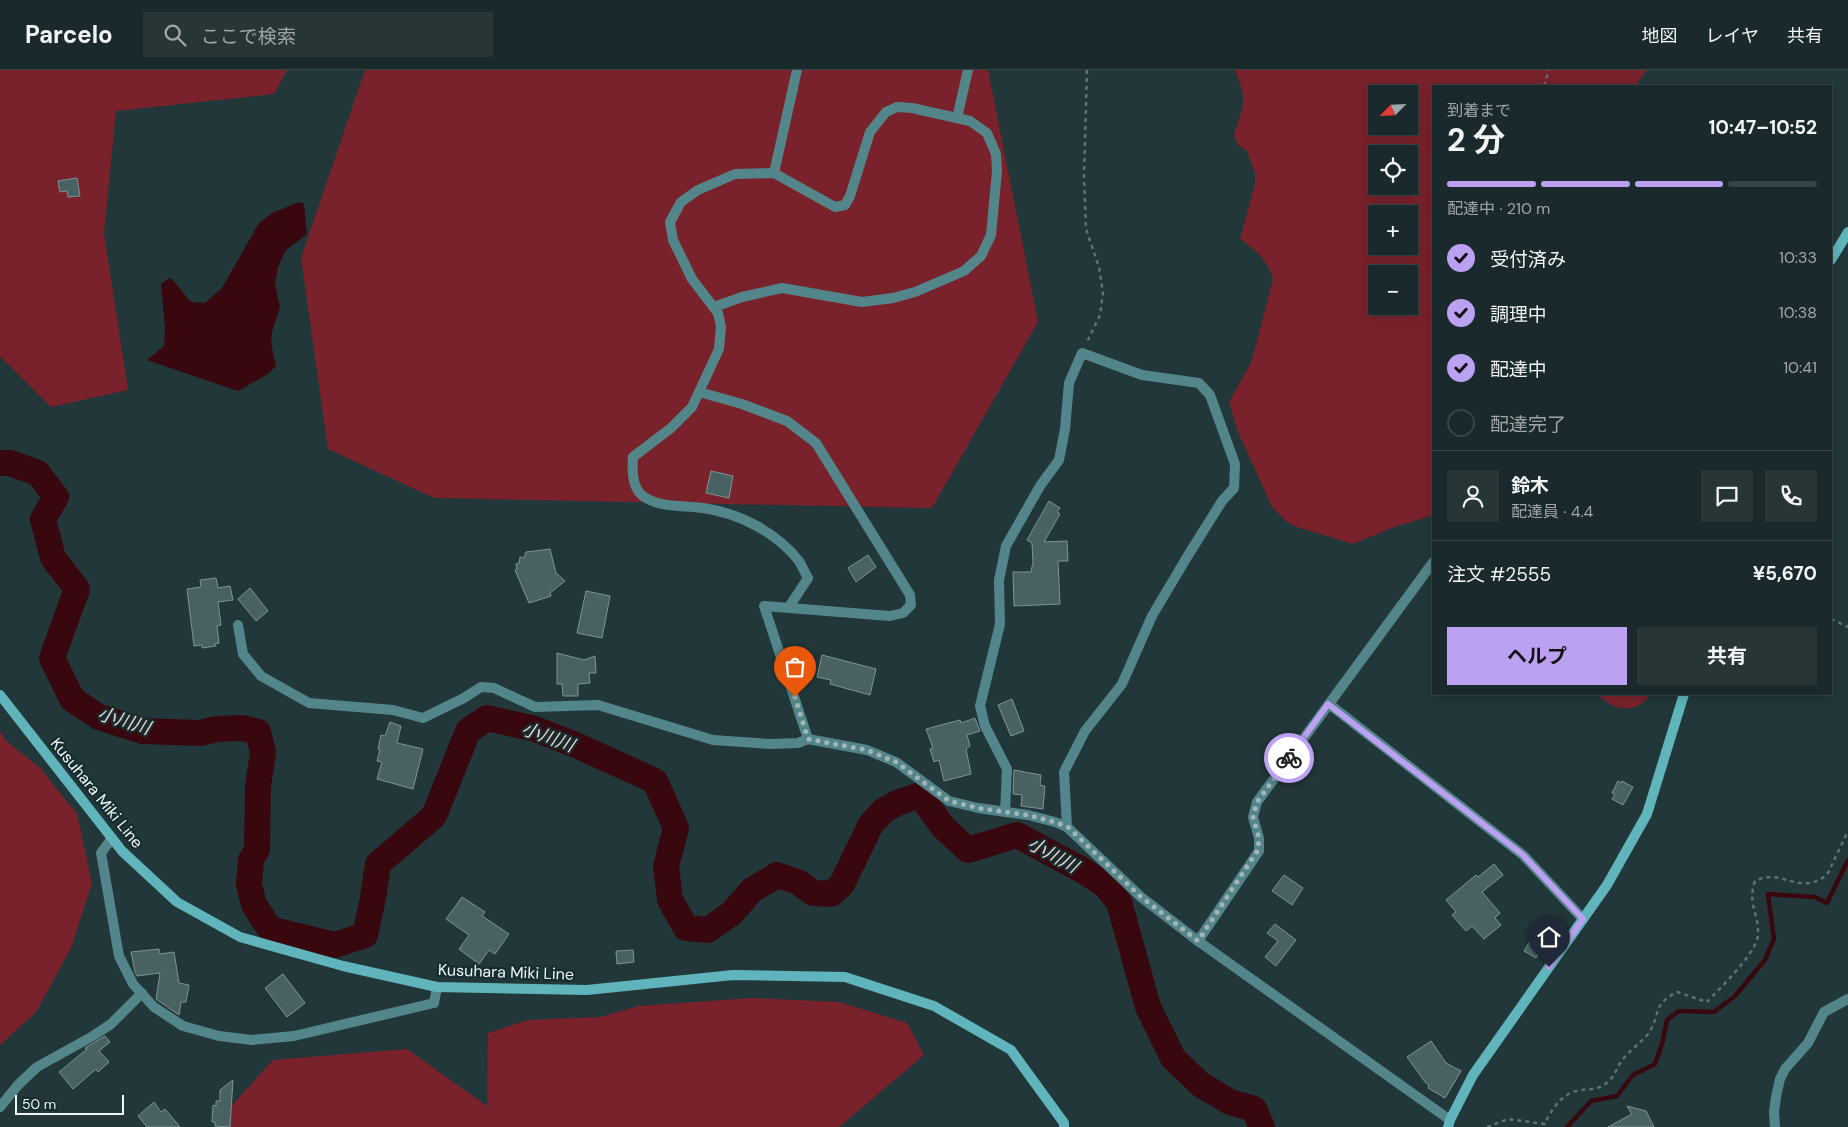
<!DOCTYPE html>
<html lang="ja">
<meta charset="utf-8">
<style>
body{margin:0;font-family:"DM Sans","Noto Sans JP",sans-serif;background:#273537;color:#f1f3f6;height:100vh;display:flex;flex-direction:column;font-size:19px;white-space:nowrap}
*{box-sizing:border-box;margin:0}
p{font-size:16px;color:#9fa6a9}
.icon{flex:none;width:28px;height:28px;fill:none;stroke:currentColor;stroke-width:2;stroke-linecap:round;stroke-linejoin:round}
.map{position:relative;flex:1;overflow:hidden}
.side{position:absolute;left:1432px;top:15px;width:400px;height:610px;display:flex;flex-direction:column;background:#1a292b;border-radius:0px;box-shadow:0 2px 12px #0003,0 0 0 1px #384547}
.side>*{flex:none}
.needle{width:32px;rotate:246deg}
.buttons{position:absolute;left:1368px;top:15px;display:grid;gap:10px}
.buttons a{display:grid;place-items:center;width:50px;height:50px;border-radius:0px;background:#1a292b;box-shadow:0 2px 12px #0003,0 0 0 1px #384547;font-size:25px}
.scale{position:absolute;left:15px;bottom:12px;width:109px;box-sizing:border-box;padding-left:5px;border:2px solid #ebf8f9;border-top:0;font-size:14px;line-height:18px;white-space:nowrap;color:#ebf8f9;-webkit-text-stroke:4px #182d2f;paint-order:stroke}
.pin{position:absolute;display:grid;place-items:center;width:42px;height:42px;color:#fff;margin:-51px -21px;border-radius:50% 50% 50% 0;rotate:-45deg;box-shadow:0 0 5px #0007}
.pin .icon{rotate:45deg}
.courier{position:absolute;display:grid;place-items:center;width:50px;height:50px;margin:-25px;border:4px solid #bca0f2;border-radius:50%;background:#fff;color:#222;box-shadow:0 1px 6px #0007}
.headline em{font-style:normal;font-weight:700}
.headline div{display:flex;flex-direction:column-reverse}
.headline{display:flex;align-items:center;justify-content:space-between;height:85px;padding:0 15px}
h1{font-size:32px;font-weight:700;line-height:38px}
.bar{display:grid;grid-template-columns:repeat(4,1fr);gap:8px 5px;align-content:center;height:60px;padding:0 15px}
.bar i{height:6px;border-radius:4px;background:#384547}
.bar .on{background:#bca0f2}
.bar p{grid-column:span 4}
.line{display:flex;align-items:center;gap:12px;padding:0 15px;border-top:1px solid #384547}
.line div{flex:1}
.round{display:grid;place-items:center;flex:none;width:52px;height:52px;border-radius:0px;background:#273537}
ol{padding:0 15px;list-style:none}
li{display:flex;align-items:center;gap:15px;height:55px}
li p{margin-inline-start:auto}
li .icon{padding:5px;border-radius:50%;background:#bca0f2;color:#111;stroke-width:4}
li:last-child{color:#9fa6a9}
li i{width:28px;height:28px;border:2px solid #384547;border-radius:50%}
.button{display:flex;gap:10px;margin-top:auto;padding:10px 15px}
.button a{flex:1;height:58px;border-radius:0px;background:#bca0f2;color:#111;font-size:20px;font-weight:700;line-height:58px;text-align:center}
.button a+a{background:#273537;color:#f1f3f6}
header{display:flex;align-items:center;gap:30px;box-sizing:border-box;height:70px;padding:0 25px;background:#1a292b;border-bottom:1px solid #384547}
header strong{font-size:24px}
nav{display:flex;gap:28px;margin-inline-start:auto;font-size:18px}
.search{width:350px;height:45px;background:#273537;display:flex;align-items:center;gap:12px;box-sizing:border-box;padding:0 18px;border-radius:0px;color:#9fa6a9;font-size:19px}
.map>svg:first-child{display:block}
.green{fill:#7a222b;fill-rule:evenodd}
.water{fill:#38080e}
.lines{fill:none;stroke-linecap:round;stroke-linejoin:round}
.stream{stroke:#38080e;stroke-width:4.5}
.river{stroke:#38080e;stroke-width:26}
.building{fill:#4a6162;stroke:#7c9496}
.path{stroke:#607274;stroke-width:2.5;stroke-dasharray:4 4;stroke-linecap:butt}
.street{stroke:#53868a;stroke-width:10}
.secondary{stroke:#5fb5bb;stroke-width:10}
.done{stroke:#a5b4b6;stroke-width:5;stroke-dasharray:0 9}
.route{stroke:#bca0f2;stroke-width:6}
.labels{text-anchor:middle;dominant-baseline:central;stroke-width:4.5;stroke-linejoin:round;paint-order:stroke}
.street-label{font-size:16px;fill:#ebf8f9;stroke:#182d2f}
.water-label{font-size:18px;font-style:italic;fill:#f0d5d4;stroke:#182d2f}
</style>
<header>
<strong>Parcelo</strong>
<div class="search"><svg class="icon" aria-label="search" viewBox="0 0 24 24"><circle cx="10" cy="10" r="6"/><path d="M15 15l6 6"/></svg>ここで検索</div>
<nav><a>地図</a><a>レイヤ</a><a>共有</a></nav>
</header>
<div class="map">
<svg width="1848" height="1057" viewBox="0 0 1848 1057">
<rect width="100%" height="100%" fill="#223739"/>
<g class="green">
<polygon points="0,0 287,0 274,24 116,41 104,163 128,320 51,337 0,286"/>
<polygon points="365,0 988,0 1038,252 932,438 434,428 328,379 301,188"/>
<path d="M1235 0H1647L1635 16H1434V445L1394 457 1353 474 1297 457 1287 452 1272 437 1238 362 1229 332 1251 293 1273 210C1268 190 1256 180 1240 169L1255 114V103L1247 81 1238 75 1234 65C1244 33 1248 32 1235 0ZM1376 24H1409V56H1376ZM1376 84H1409V116H1376ZM1376 144H1409V176H1376ZM1376 204H1409V236H1376Z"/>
<path d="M1598 624H1650C1638 645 1612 641 1598 624Z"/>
<polygon points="0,661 5,670 40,698 77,744 92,813 71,878 36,942 0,975"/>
<polygon points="751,928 839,932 907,953 924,985 839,1057 224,1057 217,1052 273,990 407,979 487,1036 488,963 528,950 600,947 639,936"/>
</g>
<path class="water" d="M299 132 304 134 307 164 285 181 278 197 275 214 280 237 272 262 271 273 276 296 268 304 238 321 147 290 164 276 165 259 161 214 169 208C176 211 184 225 191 232L205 233 222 218 259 153 272 143Z"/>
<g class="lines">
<polyline class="stream" points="1567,1057 1591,1031 1617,1026 1633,1005 1655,994 1662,974 1667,950 1679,941 1714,942 1735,926 1765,890 1774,869 1768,824 1815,827 1827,833 1848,790"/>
<polyline class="river" points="0,393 10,393 38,403 56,427 43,449 53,488 77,519 52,588 72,629 99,647 143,661 200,663 217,659 243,658 258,662 263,683 258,716 257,779 251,790 249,814 254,835 270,859 335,875 365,865 373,828 378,794 434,746 468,661 487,648 535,659 578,676 655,711 676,758 666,796 670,830 686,858 708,860 732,843 752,820 777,805 798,812 813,823 831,824 842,814 871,754 883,741 897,733 920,725 943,757 968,780 1017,765 1082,800 1104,814 1119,832 1148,937 1173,988 1200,1014 1230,1032 1254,1039 1262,1057"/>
</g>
<g class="building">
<polygon points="77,108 80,126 68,127 67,121 60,122 58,111"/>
<polygon points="711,401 733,406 729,428 706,423"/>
<polygon points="1049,431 1060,438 1057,442 1060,444 1044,472 1067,471 1068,491 1058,491 1060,534 1014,536 1013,502 1031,502 1033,492 1032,473 1027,470"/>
<polygon points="550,479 556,503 565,511 550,523 551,526 529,533 515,500 517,499 516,494 519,493 520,487 524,488 526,482"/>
<polygon points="868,485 876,497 856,512 848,498"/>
<polygon points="216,508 218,518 230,516 233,530 218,532 221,555 217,556 219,573 215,574 216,576 202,578 202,575 194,576 187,519 201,517 200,510"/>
<polygon points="250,518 268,541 256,551 238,529"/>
<polygon points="586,521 610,526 602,568 577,563"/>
<polygon points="557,583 584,590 595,586 596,603 589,603 590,613 578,614 578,626 563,626 562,614 557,614"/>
<polygon points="822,585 876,599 870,625 830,614 831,610 817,607"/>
<polygon points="1012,629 1024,661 1011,666 998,635"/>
<polygon points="975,648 980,661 967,665 970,676 966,679 971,704 944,711 939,690 934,692 930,679 933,678 926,659 960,650 961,653"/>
<polygon points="390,652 401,656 397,673 423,679 413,719 377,709 382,692 377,691 380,679 378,679 381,665 385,666"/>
<polygon points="1014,700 1041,705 1040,715 1045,716 1043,739 1021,736 1022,725 1013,724"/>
<polygon points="1618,711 1621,713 1622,711 1633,717 1623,735 1612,729 1615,724 1612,723"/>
<polygon points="1494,794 1503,805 1482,822 1500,843 1495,848 1501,855 1484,869 1472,856 1466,861 1452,845 1456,842 1446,830 1476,805 1478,807"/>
<polygon points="1284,805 1303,818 1292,835 1272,821"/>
<polygon points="462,827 485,842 482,846 509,864 495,884 489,880 479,894 459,879 469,865 446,849"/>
<polygon points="1275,854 1296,870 1276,896 1265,887 1278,871 1267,863"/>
<polygon points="1538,858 1550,865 1536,888 1524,881"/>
<polygon points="159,879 160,884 174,882 179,913 189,915 186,932 181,932 179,945 156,929 160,903 137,906 135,902 131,882"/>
<polygon points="633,880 634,892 617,894 616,881"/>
<polygon points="283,904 305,933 287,947 265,918"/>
<polygon points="105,966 110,972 99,981 109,992 98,1002 96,999 73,1019 59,1002 87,979 85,978"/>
<polygon points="1431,971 1446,993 1461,1001 1445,1028 1428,1018 1429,1015 1425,1012 1407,987"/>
<polygon points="233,1010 230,1057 215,1056 215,1052 212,1052 213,1035 216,1036 216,1031 220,1031 220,1020"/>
<polygon points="154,1032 161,1042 165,1039 180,1057 147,1057 138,1046"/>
<polygon points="1627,1036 1646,1041 1654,1057 1608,1057 1632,1044"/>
</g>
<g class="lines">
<g class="path">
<polyline points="1087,0 1084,106 1086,159 1099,197 1103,223 1100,245 1087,272"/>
<polyline points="1544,16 1549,0"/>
<polyline points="1831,549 1848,557"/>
<path d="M1487 1057 1508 1049 1545 1054C1550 1041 1562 1024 1576 1021 1588 1018 1598 1021 1608 1012 1616 1005 1617 996 1623 989 1630 980 1641 973 1648 964 1661 946 1651 935 1677 922L1707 932C1720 918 1758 882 1758 864 1759 843 1747 834 1755 811 1783 797 1798 827 1827 805L1848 761"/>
</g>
<g class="street">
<polyline points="957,48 968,0"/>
<polyline points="774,103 797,0"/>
<path d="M714 237 742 227 782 218 862 232 893 228 915 222 964 201 981 186 991 165 997 101 996 84 987 63 970 51 912 38 897 37 886 42 870 62 850 126 845 135 835 137 774 103 735 104 698 120 681 132 670 152 673 170 692 209 718 243 721 257 719 279 692 337 671 358 633 387C632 399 632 418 643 426 659 438 683 435 703 438 739 443 776 462 799 491 802 496 805 503 808 508L789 537"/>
<polyline points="699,322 742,334 787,351 816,373 910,525 911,535 903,543 890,546 764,536 808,669"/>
<polyline points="238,555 243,584 261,606 309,633 393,640 423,648 464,628 481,617 494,618 535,637 598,635 713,670 770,674 798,673 808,669 867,680 896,692 949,731 978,738 1028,745 1055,752 1067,757 1141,827 1198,871 1450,1050"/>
<polyline points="1329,634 1523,785 1583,849"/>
<polyline points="1005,742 1007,699 985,656 980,636 1000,554 999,510 1006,476 1040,416 1059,390 1065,359 1069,313 1082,283 1142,305 1199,313 1210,325 1235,394 1234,418 1222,431 1187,487 1152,546 1122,614 1085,661 1064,702 1067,757"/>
<polyline points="112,768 101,783 119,886 133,914 154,937 183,956 219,966 252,970 294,966 434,933 437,917"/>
<polyline points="1198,871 1259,781 1259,768 1253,747 1257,732 1434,491"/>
<polyline points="0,1037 18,1015 37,997 93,966 111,954 142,923"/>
<polyline points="1775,1057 1774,1042 1776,1027 1780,1009 1785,999 1808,973 1824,942 1848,929"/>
</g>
<g class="secondary">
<polyline points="1831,190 1848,162"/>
<polyline points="0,625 122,781 177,832 240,867 343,896 437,917 587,920 733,905 845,907 934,936 1011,980 1064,1053 1064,1057"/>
<polyline points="1448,1057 1450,1050 1473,1005 1607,815 1647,744 1684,624"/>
</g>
</g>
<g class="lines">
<polyline class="done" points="795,627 808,669 867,680 896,692 949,731 978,738 1028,745 1055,752 1068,757 1141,827 1198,871 1258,780 1259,768 1253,747 1257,732 1289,688"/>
<polyline class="route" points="1289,688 1328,634 1523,785 1583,849 1549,897"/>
</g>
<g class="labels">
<g class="street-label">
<text transform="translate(97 723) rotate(51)">Kusuhara Miki Line</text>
<text transform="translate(506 902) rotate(2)">Kusuhara Miki Line</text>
</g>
<g class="water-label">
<text transform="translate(124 651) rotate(17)">小川川</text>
<text transform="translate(548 667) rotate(20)">小川川</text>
<text transform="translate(1053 785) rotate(29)">小川川</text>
</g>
</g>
</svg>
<div class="buttons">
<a><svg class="needle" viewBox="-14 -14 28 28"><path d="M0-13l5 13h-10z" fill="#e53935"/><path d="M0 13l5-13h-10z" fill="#9fa6a9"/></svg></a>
<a><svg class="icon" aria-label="locate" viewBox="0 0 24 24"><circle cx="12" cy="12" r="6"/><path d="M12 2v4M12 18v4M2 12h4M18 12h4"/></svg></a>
<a>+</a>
<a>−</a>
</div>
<div class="scale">50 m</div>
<div class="pin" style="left:795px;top:627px;background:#ea580c"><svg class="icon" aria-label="bag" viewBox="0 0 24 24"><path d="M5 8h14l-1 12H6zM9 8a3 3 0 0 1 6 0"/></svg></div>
<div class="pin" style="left:1549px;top:897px;background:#1f2937"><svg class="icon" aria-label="home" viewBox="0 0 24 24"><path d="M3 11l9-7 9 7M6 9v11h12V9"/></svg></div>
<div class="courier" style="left:1289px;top:688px"><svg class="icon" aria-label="bike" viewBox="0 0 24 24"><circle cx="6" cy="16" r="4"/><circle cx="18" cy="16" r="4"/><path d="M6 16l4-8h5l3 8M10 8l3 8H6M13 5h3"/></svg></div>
<section class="side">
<div class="headline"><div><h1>2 分</h1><p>到着まで</p></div><em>10:47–10:52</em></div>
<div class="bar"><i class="on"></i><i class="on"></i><i class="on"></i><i></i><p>配達中 · 210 m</p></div>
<ol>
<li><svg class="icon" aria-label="check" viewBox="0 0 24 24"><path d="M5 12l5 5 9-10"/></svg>受付済み<p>10:33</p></li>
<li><svg class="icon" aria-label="check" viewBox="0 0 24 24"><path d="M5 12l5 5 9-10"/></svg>調理中<p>10:38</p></li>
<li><svg class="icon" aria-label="check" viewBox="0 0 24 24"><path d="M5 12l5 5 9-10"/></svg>配達中<p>10:41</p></li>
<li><i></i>配達完了</li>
</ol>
<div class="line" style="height:90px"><a class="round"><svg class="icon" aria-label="person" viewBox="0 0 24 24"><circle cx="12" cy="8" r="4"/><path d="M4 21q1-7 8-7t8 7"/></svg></a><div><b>鈴木</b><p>配達員 · 4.4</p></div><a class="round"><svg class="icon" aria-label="chat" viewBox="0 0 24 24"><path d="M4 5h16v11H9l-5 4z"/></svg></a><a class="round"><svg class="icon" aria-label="phone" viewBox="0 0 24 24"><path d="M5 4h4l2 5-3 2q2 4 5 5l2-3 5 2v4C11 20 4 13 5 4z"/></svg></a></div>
<div class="line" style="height:65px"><div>注文 #2555</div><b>¥5,670</b></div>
<div class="button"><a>ヘルプ</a><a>共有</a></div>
</section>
</div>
